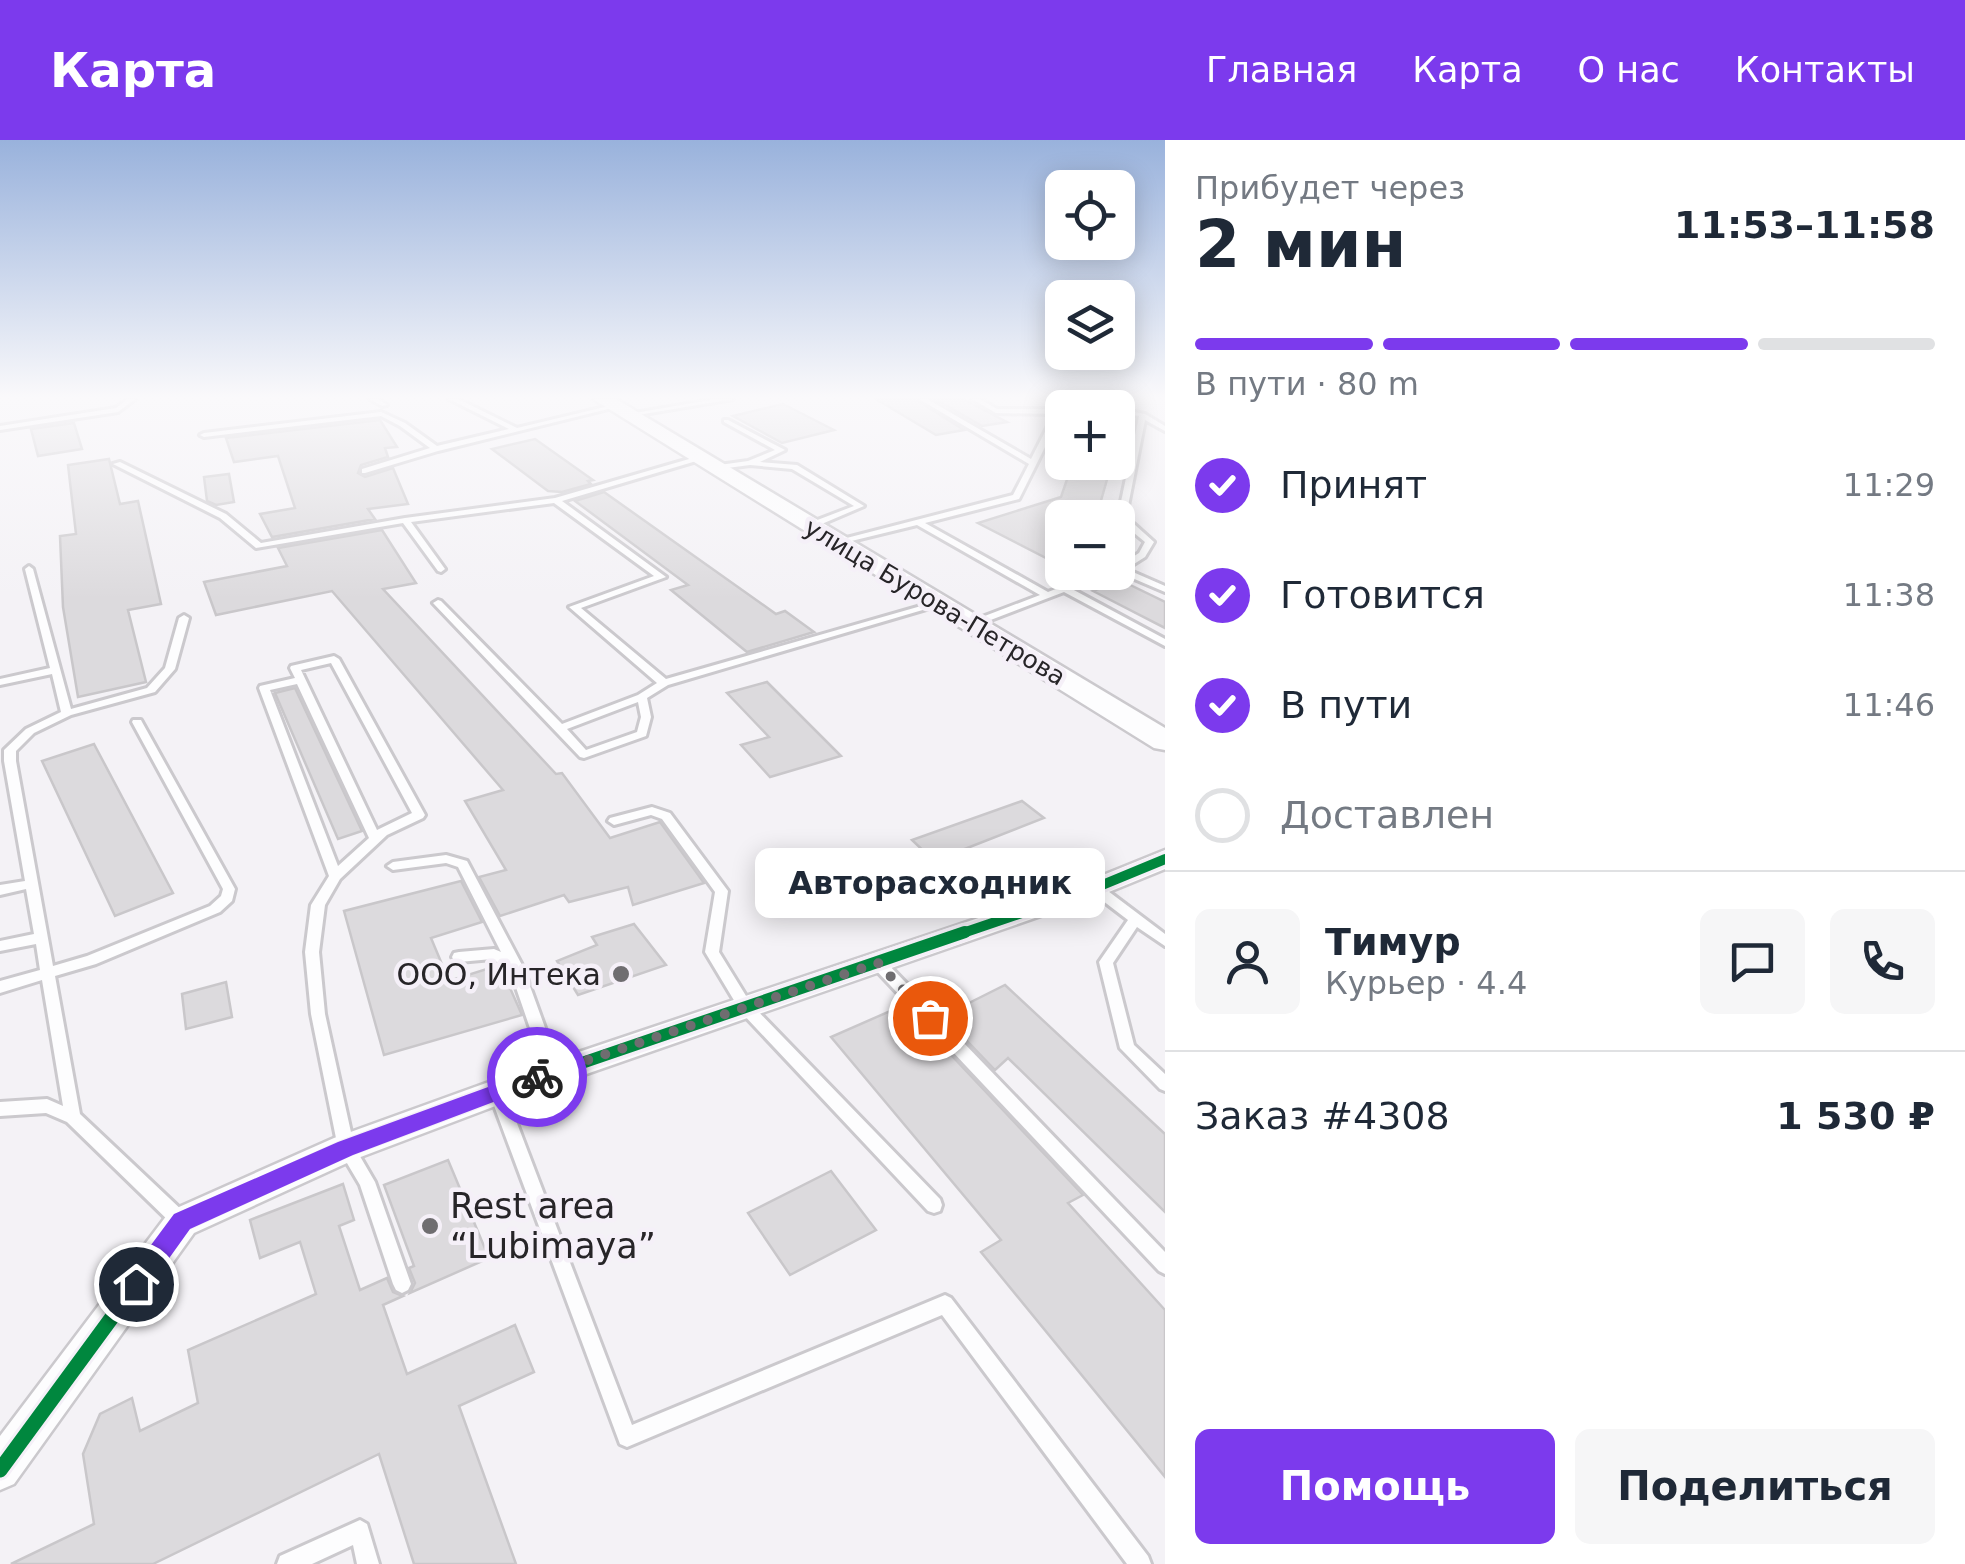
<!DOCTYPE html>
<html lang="ru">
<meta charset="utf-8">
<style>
body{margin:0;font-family:"DejaVu Sans",sans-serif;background:#f6f6f7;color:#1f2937;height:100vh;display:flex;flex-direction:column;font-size:38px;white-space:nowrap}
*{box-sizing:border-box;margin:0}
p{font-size:32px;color:#747a83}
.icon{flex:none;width:55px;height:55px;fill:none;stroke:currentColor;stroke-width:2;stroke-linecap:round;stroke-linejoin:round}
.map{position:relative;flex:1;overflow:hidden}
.side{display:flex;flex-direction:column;background:#fff;width:800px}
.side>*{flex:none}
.fabs{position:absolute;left:1045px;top:30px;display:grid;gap:20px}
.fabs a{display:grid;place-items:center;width:90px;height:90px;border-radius:15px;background:#fff;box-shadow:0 5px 25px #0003;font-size:50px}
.pin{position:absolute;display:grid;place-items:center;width:85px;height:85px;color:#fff;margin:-42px;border:5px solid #fff;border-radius:50%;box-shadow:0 2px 10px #0007}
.courier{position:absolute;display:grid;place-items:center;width:100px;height:100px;margin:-50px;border:8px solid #7c3aed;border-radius:50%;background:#fff;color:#222;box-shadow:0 2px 12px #0007}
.bubble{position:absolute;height:70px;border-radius:15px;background:#fff;box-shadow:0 5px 25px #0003;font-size:32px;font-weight:800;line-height:70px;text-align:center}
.headline em{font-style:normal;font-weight:800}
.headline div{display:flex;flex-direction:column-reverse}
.headline{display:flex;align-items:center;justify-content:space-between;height:170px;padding:0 30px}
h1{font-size:65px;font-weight:800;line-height:75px}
.bar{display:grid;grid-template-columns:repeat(4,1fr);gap:15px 10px;align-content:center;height:120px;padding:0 30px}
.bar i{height:12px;border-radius:8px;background:#e0e1e3}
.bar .selected{background:#7c3aed}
.bar p{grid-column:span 4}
.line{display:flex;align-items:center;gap:25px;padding:0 30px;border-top:2px solid #e0e1e3}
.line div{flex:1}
.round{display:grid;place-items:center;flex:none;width:105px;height:105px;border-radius:15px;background:#f6f6f7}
ol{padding:0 30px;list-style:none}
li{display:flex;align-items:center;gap:30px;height:110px}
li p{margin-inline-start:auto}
li .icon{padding:10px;border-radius:50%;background:#7c3aed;color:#fff;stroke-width:4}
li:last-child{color:#747a83}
li i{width:55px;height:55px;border:5px solid #e0e1e3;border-radius:50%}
.primary-button{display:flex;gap:20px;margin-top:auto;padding:20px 30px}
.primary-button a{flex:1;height:115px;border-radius:15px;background:#7c3aed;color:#fff;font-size:40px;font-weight:800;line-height:115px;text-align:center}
.primary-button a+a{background:#f6f6f7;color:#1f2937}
header{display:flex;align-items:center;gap:60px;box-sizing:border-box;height:140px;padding:0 50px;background:#7c3aed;color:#fff}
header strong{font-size:48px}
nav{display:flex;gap:55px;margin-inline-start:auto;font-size:35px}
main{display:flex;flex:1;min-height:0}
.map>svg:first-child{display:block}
.building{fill:#dcdadd;stroke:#c9c7ca;stroke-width:2.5}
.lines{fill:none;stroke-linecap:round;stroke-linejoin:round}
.lane-casing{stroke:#cbc9cd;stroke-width:6}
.street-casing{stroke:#cbc9cd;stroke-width:5}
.secondary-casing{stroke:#cbc9cd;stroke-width:5}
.lane{fill:#fdfdfe;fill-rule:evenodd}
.street{fill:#fdfdfe;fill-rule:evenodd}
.secondary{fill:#fdfdfe;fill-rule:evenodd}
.cycleway-far2-casing{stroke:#f5f0f8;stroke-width:16}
.cycleway-far1-casing{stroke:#f5f0f8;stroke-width:19}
.cycleway-casing{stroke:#f5f0f8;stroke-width:21}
.cycleway-far2{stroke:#00873e;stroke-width:10}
.cycleway-far1{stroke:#00873e;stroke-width:12}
.cycleway{stroke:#00873e;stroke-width:15}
.route{fill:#7c3aed}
.done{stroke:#6f6d70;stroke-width:10;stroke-dasharray:0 18}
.poi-dot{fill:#6f6d70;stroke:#f5f0f8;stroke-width:4}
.labels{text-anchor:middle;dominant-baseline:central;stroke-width:9;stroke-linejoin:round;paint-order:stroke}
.far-street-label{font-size:25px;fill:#272528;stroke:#f5f0f8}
.poi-label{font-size:30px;fill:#272528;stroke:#f5f0f8;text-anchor:end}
.near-poi-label{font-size:35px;fill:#272528;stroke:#f5f0f8;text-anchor:start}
</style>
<header>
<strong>Карта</strong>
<nav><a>Главная</a><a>Карта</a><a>О нас</a><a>Контакты</a></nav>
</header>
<main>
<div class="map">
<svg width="1165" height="1424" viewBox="0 0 1165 1424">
<rect width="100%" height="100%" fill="#f4f2f6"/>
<g class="building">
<polygon points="876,259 915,259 964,290 936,295"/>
<polygon points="935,259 963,259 1007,282 982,286"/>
<polygon points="783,264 834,290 782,303 733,276"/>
<polygon points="380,280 397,307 385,308 388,317 361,325 358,333 365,337 393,328 408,364 368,369 375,379 272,397 260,374 295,368 278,316 234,322 226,298"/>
<polygon points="74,283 82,309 38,316 31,289"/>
<polygon points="535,299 593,340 588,341 591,344 562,352 548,351 492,309"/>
<polygon points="109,319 120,364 138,361 161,464 128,470 146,542 78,557 63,467 60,396 76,394 68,325"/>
<polygon points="1073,322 1112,322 1096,378 1062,378 1062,420 1048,419 978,383 1061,357"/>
<polygon points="229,334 234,362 216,365 207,361 204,337"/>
<polygon points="604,352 776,474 785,471 814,492 747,512 671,450 688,445 575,361"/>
<polygon points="382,390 416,443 383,449 556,634 562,633 610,698 660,682 704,743 633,765 628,747 569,762 564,755 500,776 479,737 506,730 465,661 503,650 332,451 216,475 204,442 287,426 278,408"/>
<polygon points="1120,440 1165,462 1165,488 1093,451"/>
<polygon points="767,542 841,616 770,637 741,605 769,597 727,553"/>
<polygon points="295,548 362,691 338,699 275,553"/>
<polygon points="94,604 173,753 115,776 42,621"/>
<polygon points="1022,661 1044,678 934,721 912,700"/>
<polygon points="815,726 835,749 799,761 780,737"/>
<polygon points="461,741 482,782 431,798 449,841 496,826 502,830 522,875 384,915 344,771"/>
<polygon points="634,784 666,825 578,855 557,821 597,805 592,797"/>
<polygon points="226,842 232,877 186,889 182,854"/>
<polygon points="1005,845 1165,994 1165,1072 1008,918 995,930 943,876"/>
<polygon points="904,865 1083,1055 1068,1063 1165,1170 1165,1337 981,1112 1001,1100 831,897"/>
<polygon points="448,1020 489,1118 410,1153 415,1143 409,1128 414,1126 384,1045"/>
<polygon points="831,1031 876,1090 790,1135 748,1073"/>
<polygon points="343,1044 354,1080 339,1086 360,1150 387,1138 393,1152 403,1156 383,1165 407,1234 515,1185 534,1232 459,1266 516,1424 414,1424 379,1314 153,1424 11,1424 94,1384 83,1314 100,1274 132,1258 140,1291 198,1263 188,1210 316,1154 300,1102 260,1118 250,1080"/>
</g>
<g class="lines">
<defs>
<g id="lane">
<polygon points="128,259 135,259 118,272 0,290 0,286 116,268"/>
<polygon points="370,259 378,259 387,265 382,266"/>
<polygon points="449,259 458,259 517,288 613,265 616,267 438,311 365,333 362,333 362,329 430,308 400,286 381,276 204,297 200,295 204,293 381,272 405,283 437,306 509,289"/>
<polygon points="716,259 733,259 626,277 623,275"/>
<polygon points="919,259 927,259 1031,319 1054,274 996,273 972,259 980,259 997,269 1062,269 1062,273 1019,359 925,383 1048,452 1099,432 1113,432 1072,449 1165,499 1165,506 1064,452 975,486 969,486 969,482 1040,455 917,385 835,405 835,401 1013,355 1029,324"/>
<polygon points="1079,266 1089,268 1076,268"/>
<polygon points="1118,269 1145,274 1165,286 1165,291 1145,280 1126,376 1122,378 1118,376 1139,276 1118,273"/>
<polygon points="724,280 728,280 785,310 760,322 797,325 864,366 810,389 807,388 807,384 854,366 792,329 750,325 712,330 712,326 748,321 775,310 724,282"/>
<path d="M696 317 703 319 562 361 666 437 581 468 666 539 935 462 938 461 943 464 668 545 647 558 651 577 646 596 584 618 580 617 433 463 438 460 441 461 562 584 638 555 657 543 569 467 654 436 554 363 411 382 445 429 441 432 438 431 403 383 256 408 220 378 113 324 120 322 226 374 261 403 405 378 555 358ZM638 562 641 577 637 592 586 610 567 589Z"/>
<polygon points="1128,384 1134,384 1154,402 1145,417 1126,429 1165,446 1165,452 1118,432 1118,426 1139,413 1145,402 1128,388"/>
<polygon points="29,426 33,429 71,569 147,548 165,528 179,478 184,475 189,478 175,529 155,552 71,575 34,593 16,611 16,621 53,826 87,816 210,766 221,756 223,749 132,582 133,580 141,580 142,582 235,749 232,761 220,772 96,824 55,836 80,974 186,1074 189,1080 186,1086 180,1088 174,1086 67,982 46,973 0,976 0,962 47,959 63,966 42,840 0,853 0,841 40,830 36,804 0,811 0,801 34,794 26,749 0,755 0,745 25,741 4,621 4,610 26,589 61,572 52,534 0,545 0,539 50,528 25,429"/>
<path d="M334 516 339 519 425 675 423 678 387 695 340 739 325 765 319 812 325 874 354 1006 375 1042 411 1144 408 1150 402 1153 396 1150 393 1144 360 1045 338 1008 311 874 305 812 311 765 329 736 259 548 260 546 295 538 290 528 291 526ZM331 523 412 673 377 690 301 530ZM297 544 369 698 338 726 270 550Z"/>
<polygon points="652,667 670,673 728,751 719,812 751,864 940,1059 942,1065 940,1071 934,1073 928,1071 741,872 705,812 715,752 662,679 651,675 614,685 608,681 610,678"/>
<polygon points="446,715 467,721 523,827 561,932 558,937 553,938 548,937 545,932 510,830 492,819 459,822 454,821 452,817 454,813 459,812 494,809 501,812 458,727 446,723 393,730 387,726 393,722"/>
<polygon points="1095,743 1100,745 1165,794 1165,806 1137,787 1113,823 1134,905 1165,934 1165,951 1160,949 1120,908 1099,822 1128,780 1090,751 1089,748 1090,745"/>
<polygon points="878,818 883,819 1165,1112 1165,1134 1159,1131 873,827 871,823 873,819"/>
<polygon points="497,945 502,947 505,952 632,1285 945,1155 951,1158 1148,1416 1151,1424 1127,1424 942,1175 627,1307 620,1304 489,952 492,947"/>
<polygon points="360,1380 367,1384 379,1424 357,1424 353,1405 312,1424 277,1424 280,1416"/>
</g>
<polygon id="street" points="1165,710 1165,729 1104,754 506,962 358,1018 194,1093 14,1344 0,1350 0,1296 170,1071 334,998 486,943 1086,742"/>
<polygon id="secondary" points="593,259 616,259 1165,588 1165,610 1154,608"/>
</defs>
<use href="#lane" class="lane-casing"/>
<use href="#street" class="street-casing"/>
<use href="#secondary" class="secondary-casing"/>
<use href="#lane" class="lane"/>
<use href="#street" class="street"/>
<use href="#secondary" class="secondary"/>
<defs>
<polyline id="cycleway-far2" points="957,795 1095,748 1165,719"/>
<polyline id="cycleway-far1" points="201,1074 346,1008 497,952 965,792"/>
<polyline id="cycleway" points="0,1330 182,1082 206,1071"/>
</defs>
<use href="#cycleway-far2" class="cycleway-far2-casing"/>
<use href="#cycleway-far1" class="cycleway-far1-casing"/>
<use href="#cycleway" class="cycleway-casing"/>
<use href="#cycleway-far2" class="cycleway-far2"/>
<use href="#cycleway-far1" class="cycleway-far1"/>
<use href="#cycleway" class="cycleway"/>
</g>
<linearGradient id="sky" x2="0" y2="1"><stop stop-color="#99b2dc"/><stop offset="0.56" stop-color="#faf9fb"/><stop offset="1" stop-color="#faf9fb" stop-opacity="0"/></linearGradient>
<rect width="1165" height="459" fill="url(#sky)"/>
<polygon class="route" points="537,929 547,937 544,943 353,1015 190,1089 145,1152 136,1155 128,1152 125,1144 128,1136 174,1074 338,1002"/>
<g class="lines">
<polyline class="done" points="537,937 878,823 930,878"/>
</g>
<g class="poi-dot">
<circle cx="621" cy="834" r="10"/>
<circle cx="430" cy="1086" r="10"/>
</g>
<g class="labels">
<g class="far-street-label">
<text transform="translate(935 462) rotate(31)">улица Бурова-Петрова</text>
</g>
<g class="poi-label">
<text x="601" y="834">ООО, Интека</text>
</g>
<g class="near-poi-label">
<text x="450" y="1066">Rest area<tspan x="450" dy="40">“Lubimaya”</tspan></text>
</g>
</g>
</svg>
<div class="fabs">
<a><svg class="icon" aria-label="locate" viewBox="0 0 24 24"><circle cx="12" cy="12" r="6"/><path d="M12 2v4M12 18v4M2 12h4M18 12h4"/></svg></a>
<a><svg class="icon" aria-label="layers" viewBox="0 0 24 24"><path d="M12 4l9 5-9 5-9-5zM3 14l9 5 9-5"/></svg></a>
<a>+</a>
<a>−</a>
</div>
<div class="pin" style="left:930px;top:878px;background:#ea580c"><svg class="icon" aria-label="bag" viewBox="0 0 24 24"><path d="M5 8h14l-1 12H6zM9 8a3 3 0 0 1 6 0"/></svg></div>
<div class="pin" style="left:136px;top:1144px;background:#1f2937"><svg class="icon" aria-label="home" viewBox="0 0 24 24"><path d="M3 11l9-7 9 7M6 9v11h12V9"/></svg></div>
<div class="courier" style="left:537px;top:937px"><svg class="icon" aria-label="bike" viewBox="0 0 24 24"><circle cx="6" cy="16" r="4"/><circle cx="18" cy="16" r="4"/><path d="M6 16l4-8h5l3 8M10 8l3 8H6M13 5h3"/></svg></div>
<div class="bubble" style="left:755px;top:708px;width:350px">Авторасходник</div>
</div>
<section class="side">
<div class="headline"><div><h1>2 мин</h1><p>Прибудет через</p></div><em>11:53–11:58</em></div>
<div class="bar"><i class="selected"></i><i class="selected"></i><i class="selected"></i><i></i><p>В пути · 80 m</p></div>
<ol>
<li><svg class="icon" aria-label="check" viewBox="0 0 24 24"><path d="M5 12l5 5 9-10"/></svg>Принят<p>11:29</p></li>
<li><svg class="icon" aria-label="check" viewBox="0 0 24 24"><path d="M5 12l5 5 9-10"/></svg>Готовится<p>11:38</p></li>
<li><svg class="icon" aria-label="check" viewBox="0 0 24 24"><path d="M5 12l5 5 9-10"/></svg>В пути<p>11:46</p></li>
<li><i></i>Доставлен</li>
</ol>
<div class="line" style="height:180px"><a class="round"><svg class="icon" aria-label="person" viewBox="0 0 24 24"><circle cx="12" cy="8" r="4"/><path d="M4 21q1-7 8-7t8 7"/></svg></a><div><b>Тимур</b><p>Курьер · 4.4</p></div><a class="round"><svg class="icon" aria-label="chat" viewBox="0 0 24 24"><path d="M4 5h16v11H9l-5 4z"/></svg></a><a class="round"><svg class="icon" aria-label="phone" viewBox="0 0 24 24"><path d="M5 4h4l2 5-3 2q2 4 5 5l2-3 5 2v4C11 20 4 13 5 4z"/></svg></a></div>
<div class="line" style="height:130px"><div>Заказ #4308</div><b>1 530 ₽</b></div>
<div class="primary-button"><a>Помощь</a><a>Поделиться</a></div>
</section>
</main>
